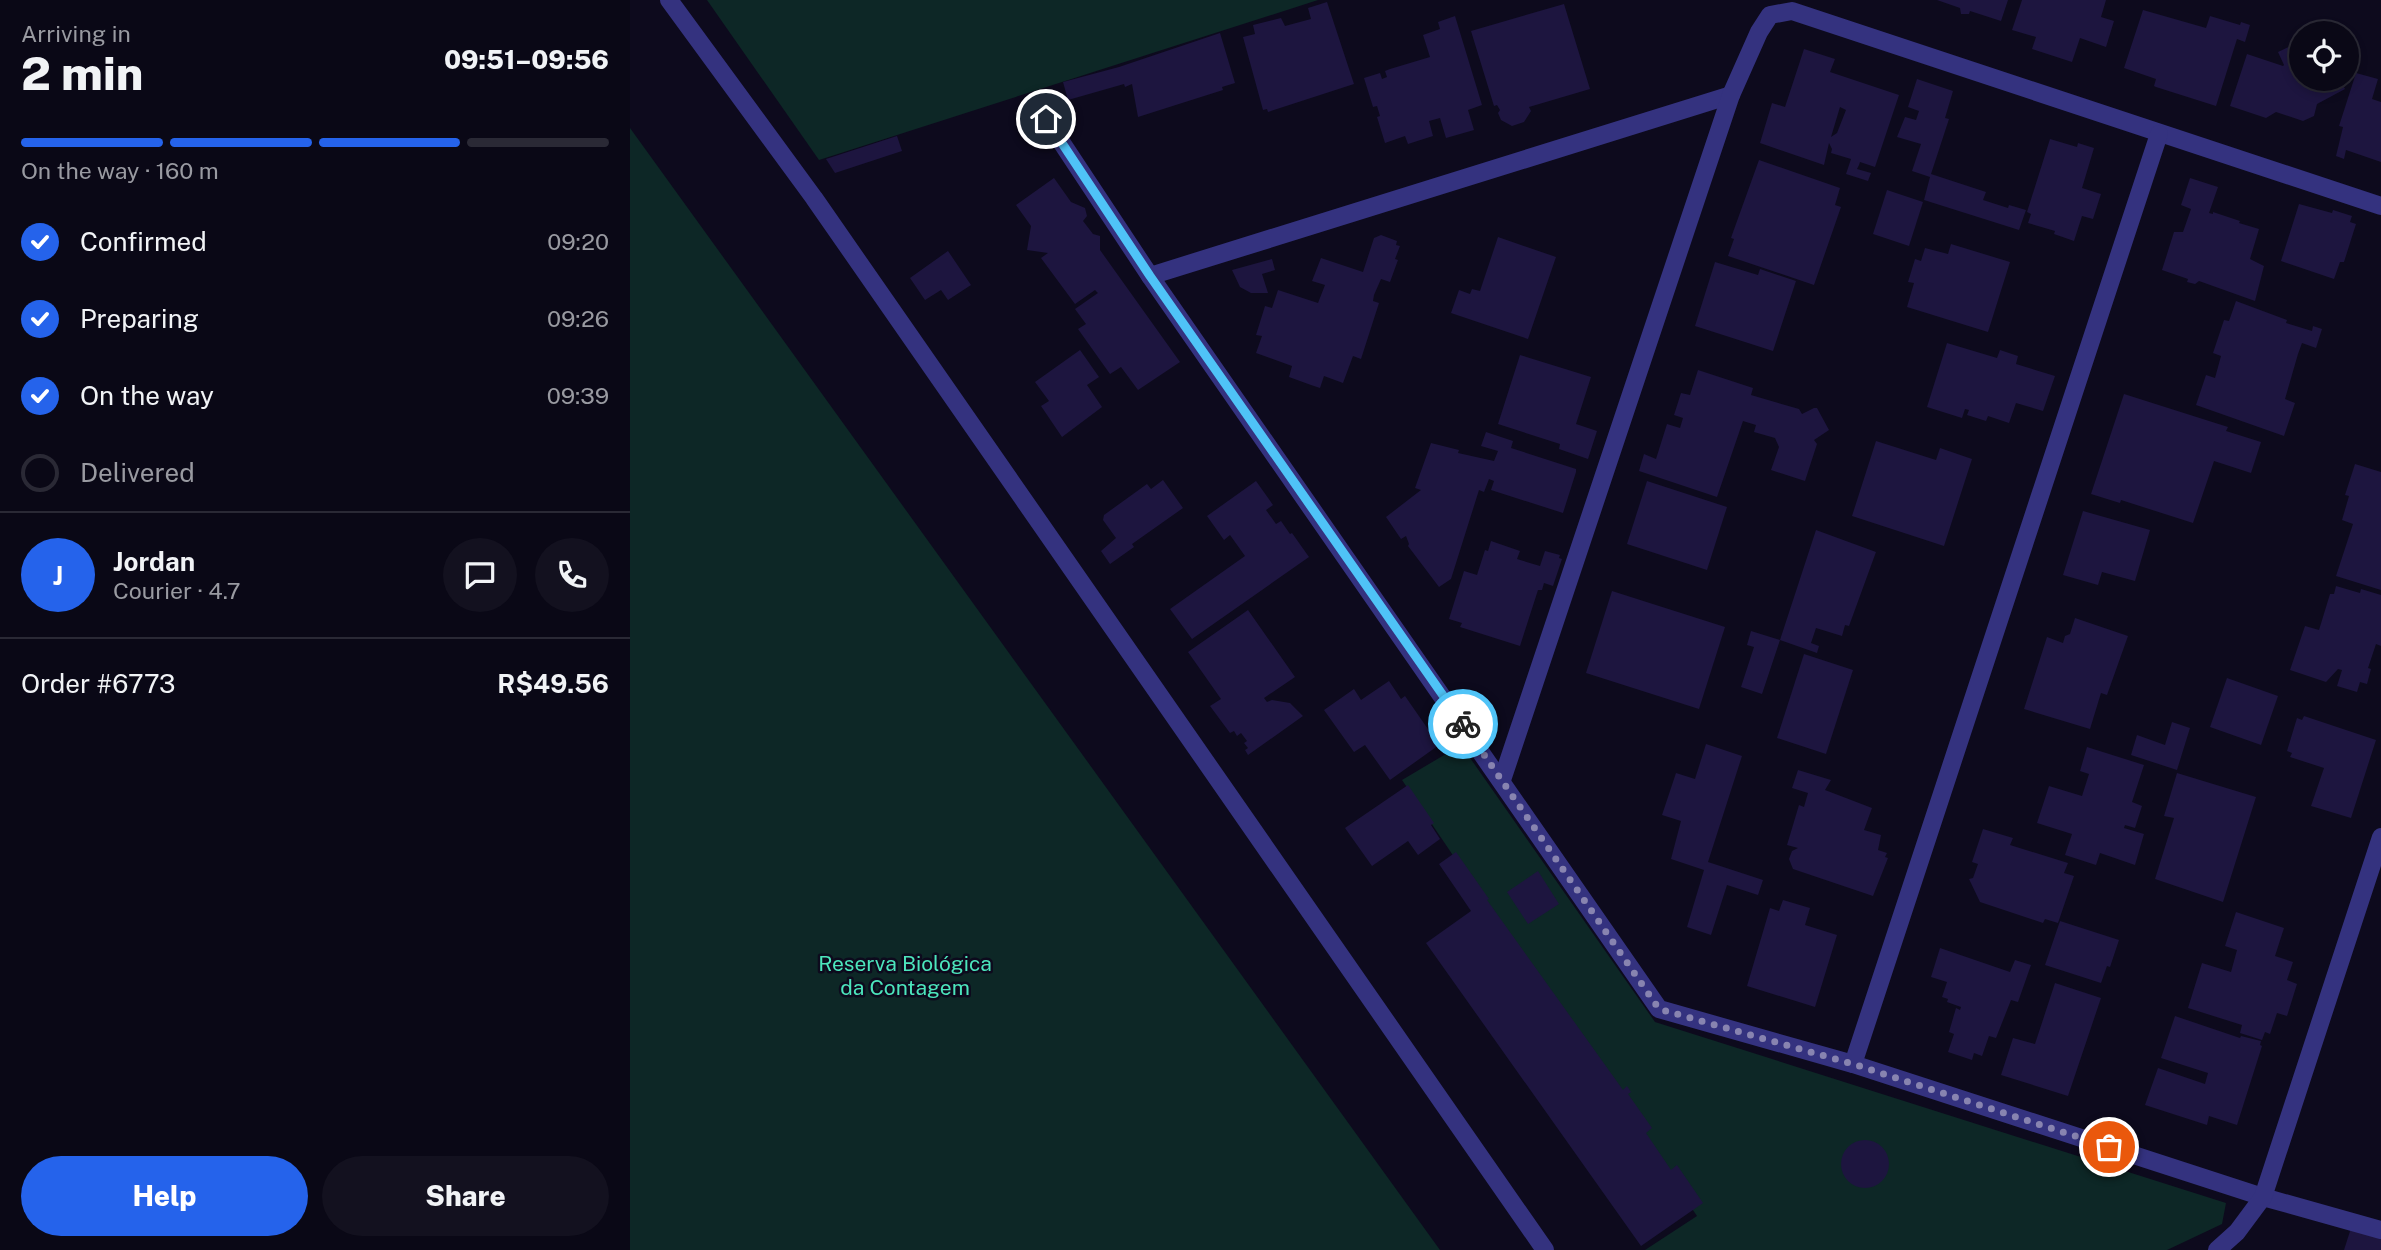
<!DOCTYPE html>
<meta charset="utf-8">
<style>
body{margin:0;font-family:"Public Sans",sans-serif;background:#13111f;color:#f1f3f6;height:100vh;display:flex;flex-direction:column;font-size:26px;white-space:nowrap}
*{box-sizing:border-box;margin:0}
p{font-size:23px;color:#999aa1}
.icon{flex:none;width:38px;height:38px;fill:none;stroke:currentColor;stroke-width:2;stroke-linecap:round;stroke-linejoin:round}
.map{position:relative;flex:1;overflow:hidden}
.sheet{display:flex;flex-direction:column;background:#0a0816;width:630px}
.sheet>*{flex:none}
.tools{position:absolute;left:1659px;top:21px;display:grid;gap:14px}
.tools a{display:grid;place-items:center;width:70px;height:70px;border-radius:50%;background:#0a0816;box-shadow:0 4px 10px #0003,0 0 0 2px #2a2935;font-size:35px}
.pin{position:absolute;display:grid;place-items:center;width:60px;height:60px;color:#fff;margin:-30px;border:4px solid #fff;border-radius:50%;box-shadow:0 2px 7px #0007}
.courier{position:absolute;display:grid;place-items:center;width:70px;height:70px;margin:-35px;border:5px solid #4fc3f7;border-radius:50%;background:#fff;color:#222;box-shadow:0 2px 9px #0007}
.head em{font-style:normal;font-weight:800}
.head div{display:flex;flex-direction:column-reverse}
.head{display:flex;align-items:center;justify-content:space-between;height:119px;padding:0 21px}
h1{font-size:46px;font-weight:800;line-height:52px}
.bar{display:grid;grid-template-columns:repeat(4,1fr);gap:10px 7px;align-content:center;height:84px;padding:0 21px}
.bar i{height:9px;border-radius:5px;background:#2a2935}
.bar .on{background:#2563eb}
.bar p{grid-column:span 4}
.line{display:flex;align-items:center;gap:18px;padding:0 21px;border-top:2px solid #2a2935}
.line div{flex:1}
.round{display:grid;place-items:center;flex:none;width:74px;height:74px;border-radius:37px;background:#13111f}
ol{padding:0 21px;list-style:none}
li{display:flex;align-items:center;gap:21px;height:77px}
li p{margin-inline-start:auto}
li .icon{padding:7px;border-radius:50%;background:#2563eb;color:#fff;stroke-width:4}
li:last-child{color:#999aa1}
li i{width:38px;height:38px;border:4px solid #2a2935;border-radius:50%}
.button{display:flex;gap:14px;margin-top:auto;padding:14px 21px}
.button a{flex:1;height:80px;border-radius:42px;background:#2563eb;color:#fff;font-size:28px;font-weight:800;line-height:80px;text-align:center}
.button a+a{background:#13111f;color:#f1f3f6}
main{display:flex;flex:1;min-height:0}
.map>svg:first-child{display:block}
.green{fill:#0d2726}
.building{fill:#1d153f;fill-rule:evenodd}
.lines{fill:none;stroke-linecap:round;stroke-linejoin:round}
.minor{stroke:#34327f;stroke-width:18}
.done{stroke:#8884b0;stroke-width:7;stroke-dasharray:0 12.6}
.route{stroke:#4fc3f7;stroke-width:9}
.labels{text-anchor:middle;dominant-baseline:central;stroke-width:5;stroke-linejoin:round;paint-order:stroke}
.park-label{font-size:21px;fill:#4ce5bc;stroke:#0d0a1d}
</style>
<main>
<section class="sheet">
<div class="head"><div><h1>2 min</h1><p>Arriving in</p></div><em>09:51–09:56</em></div>
<div class="bar"><i class="on"></i><i class="on"></i><i class="on"></i><i></i><p>On the way · 160 m</p></div>
<ol>
<li><svg class="icon" aria-label="check" viewBox="0 0 24 24"><path d="M5 12l5 5 9-10"/></svg>Confirmed<p>09:20</p></li>
<li><svg class="icon" aria-label="check" viewBox="0 0 24 24"><path d="M5 12l5 5 9-10"/></svg>Preparing<p>09:26</p></li>
<li><svg class="icon" aria-label="check" viewBox="0 0 24 24"><path d="M5 12l5 5 9-10"/></svg>On the way<p>09:39</p></li>
<li><i></i>Delivered</li>
</ol>
<div class="line" style="height:126px"><b class="round" style="background:#2563eb;color:#fff">J</b><div><b>Jordan</b><p>Courier · 4.7</p></div><a class="round"><svg class="icon" aria-label="chat" viewBox="0 0 24 24"><path d="M4 5h16v11H9l-5 4z"/></svg></a><a class="round"><svg class="icon" aria-label="phone" viewBox="0 0 24 24"><path d="M5 4h4l2 5-3 2q2 4 5 5l2-3 5 2v4C11 20 4 13 5 4z"/></svg></a></div>
<div class="line" style="height:91px"><div>Order #6773</div><b>R$49.56</b></div>
<div class="button"><a>Help</a><a>Share</a></div>
</section>
<div class="map">
<svg width="1751" height="1250" viewBox="0 0 1751 1250">
<rect width="100%" height="100%" fill="#0d0a1d"/>
<g class="green">
<polygon points="77,0 688,0 189,160"/>
<polygon points="0,128 810,1250 0,1250"/>
<polygon points="831,745 1025,1022 1596,1203 1592,1224 1537,1250 1015,1250 1067,1216 772,780"/>
</g>
<g class="building">
<polygon points="1307,0 1378,0 1371,21 1340,11 1339,14 1331,14 1330,8"/>
<polygon points="1392,0 1476,0 1471,17 1484,21 1476,47 1450,38 1442,62 1402,49 1406,37 1382,30"/>
<polygon points="697,2 724,84 638,112 637,109 633,110 613,37 625,34 623,25 651,18 655,26 681,19 678,8"/>
<polygon points="934,4 960,89 899,107 901,111 894,122 882,126 871,120 868,113 870,110 867,105 864,106 841,31"/>
<polygon points="1513,10 1576,28 1580,16 1610,25 1611,22 1620,25 1615,42 1607,39 1586,106 1526,87 1524,86 1526,79 1494,68"/>
<polygon points="825,16 852,105 838,110 844,130 816,138 810,118 799,121 803,136 778,144 775,136 755,143 747,117 750,116 747,106 743,107 734,78 750,73 752,79 757,77 755,71 760,69 800,57 793,35 810,29 808,22"/>
<polygon points="590,33 605,83 592,87 593,90 508,117 502,84 495,87 494,84 438,100 433,82 489,67"/>
<polygon points="1671,41 1671,79 1710,79 1715,89 1687,104 1684,116 1673,121 1646,112 1636,118 1600,106 1617,54 1653,66 1654,65 1648,52"/>
<path d="M1174 49 1205 59 1200 72 1269 95 1245 167 1230 162 1229 165 1227 169 1241 173 1238 181 1216 174 1221 159 1201 153 1202 149 1199 143 1194 165 1130 143 1142 103 1155 107ZM1210 107 1216 110 1207 133 1201 137Z"/>
<polygon points="1726,73 1748,79 1742,99 1751,102 1751,162 1716,150 1714,159 1706,156 1713,127 1709,126"/>
<polygon points="1287,79 1323,91 1315,118 1319,119 1301,174 1356,192 1353,200 1378,208 1379,205 1396,210 1389,230 1294,200 1300,177 1282,171 1291,144 1267,137 1275,117 1286,120 1289,111 1278,107"/>
<polygon points="267,136 272,151 205,173 196,159"/>
<polygon points="1420,139 1447,147 1448,143 1464,148 1452,188 1471,194 1463,219 1452,216 1444,241 1424,234 1425,231 1398,223 1401,214 1397,212"/>
<polygon points="1129,160 1210,188 1205,205 1211,207 1184,285 1098,256 1104,239 1101,238 1102,235"/>
<polygon points="424,178 441,202 455,208 457,216 453,221 463,234 470,236 470,250 550,362 508,390 491,367 480,374 448,329 456,324 445,309 468,293 465,290 445,304 411,258 418,253 397,250 401,226 386,205"/>
<polygon points="1560,178 1588,187 1579,213 1583,214 1583,212 1610,221 1609,223 1629,229 1620,259 1634,266 1625,301 1569,281 1565,284 1557,282 1558,279 1532,270 1544,232 1553,232 1561,209 1551,205"/>
<polygon points="1257,190 1293,202 1279,246 1243,234"/>
<polygon points="1669,204 1702,213 1703,210 1722,216 1720,222 1726,224 1714,262 1710,262 1704,279 1651,261"/>
<polygon points="751,235 767,241 766,245 770,246 765,259 768,260 760,282 751,279 744,295 743,301 749,303 731,359 723,356 713,383 694,376 690,388 681,385 659,377 662,366 626,353 632,336 626,335 635,306 642,308 648,290 688,303 695,285 682,281 691,258 733,272 744,238"/>
<polygon points="868,237 926,257 898,339 821,313 829,290 840,294 842,289 850,291"/>
<polygon points="1321,244 1380,262 1358,332 1277,307 1284,283 1278,282 1285,259 1291,261 1295,248 1318,254"/>
<polygon points="318,251 341,285 318,300 311,290 295,300 280,278"/>
<polygon points="642,259 645,270 632,274 638,293 621,293 610,287 602,270"/>
<polygon points="1085,262 1128,275 1130,269 1166,281 1143,351 1065,326"/>
<polygon points="1606,301 1657,320 1656,323 1682,331 1683,326 1692,329 1686,348 1672,343 1668,354 1655,399 1665,403 1654,436 1566,405 1576,375 1585,378 1591,356 1583,353 1594,320 1599,321"/>
<polygon points="1317,343 1367,358 1370,350 1388,356 1386,364 1425,376 1413,411 1386,403 1379,423 1358,416 1356,421 1337,415 1339,410 1335,409 1332,418 1297,407"/>
<polygon points="450,350 469,377 457,385 472,407 432,437 411,406 419,401 405,382"/>
<polygon points="890,355 961,377 946,424 967,431 958,459 929,449 930,444 868,424"/>
<polygon points="1068,370 1123,388 1121,395 1169,409 1172,414 1184,408 1187,408 1199,430 1184,440 1187,444 1175,481 1141,470 1149,447 1145,438 1124,432 1126,425 1113,421 1087,497 1009,471 1014,454 1026,459 1037,424 1050,428 1053,418 1044,415 1051,393 1060,395"/>
<polygon points="1494,394 1598,427 1596,431 1631,442 1621,473 1584,461 1563,523 1491,500 1490,503 1461,494"/>
<polygon points="856,432 883,441 881,448 946,469 946,472 933,513 861,490 864,481 859,479 854,492 849,490 821,579 809,587 778,546 779,544 776,536 771,539 756,517 791,490 785,488 801,443 829,450 828,453 864,461 868,451 851,446"/>
<polygon points="1246,441 1306,460 1310,448 1342,459 1314,546 1222,516"/>
<polygon points="1725,464 1751,472 1751,590 1706,576 1723,524 1712,520 1719,496 1715,495"/>
<polygon points="533,480 553,508 502,544 504,547 480,564 471,551 486,538 473,520 474,515 517,484 521,489"/>
<polygon points="626,481 643,505 636,510 646,524 651,521 660,534 662,533 679,557 562,639 540,609 615,556 600,535 594,540 577,516"/>
<polygon points="1017,481 1097,507 1077,570 997,544"/>
<polygon points="1453,511 1520,530 1505,581 1472,572 1468,585 1433,575"/>
<polygon points="1186,530 1246,552 1219,626 1215,625 1212,636 1186,628 1181,643 1189,646 1187,653 1150,640"/>
<polygon points="861,541 890,551 887,559 910,566 915,551 930,555 929,558 932,559 923,586 914,583 912,590 908,590 890,646 830,627 832,623 819,619 834,571 847,575 855,550 858,551"/>
<polygon points="1706,586 1730,593 1731,589 1751,595 1751,646 1746,644 1738,668 1741,669 1737,684 1730,682 1727,692 1707,686 1712,670 1708,669 1696,682 1660,670 1675,626 1689,630 1700,594 1704,594"/>
<polygon points="982,591 1095,627 1069,709 956,673"/>
<polygon points="618,610 665,677 634,698 637,702 642,700 660,703 673,716 618,755 615,750 618,748 614,743 617,741 611,733 607,736 604,731 600,733 580,706 591,699 558,652"/>
<polygon points="1445,618 1498,636 1477,695 1471,693 1460,729 1394,709 1417,637 1433,643 1435,636 1440,634"/>
<polygon points="1121,631 1150,640 1132,694 1111,687 1124,647 1117,645"/>
<polygon points="1174,654 1223,670 1196,754 1147,738"/>
<polygon points="1597,678 1648,696 1631,745 1580,727"/>
<polygon points="759,681 771,699 775,696 809,745 760,780 735,745 724,752 694,710 724,689 731,700"/>
<polygon points="1674,716 1746,740 1721,818 1681,806 1694,768 1660,757 1662,753 1657,751 1667,718 1672,720"/>
<polygon points="1542,722 1560,728 1547,770 1501,755 1507,735 1535,745"/>
<polygon points="1076,744 1112,756 1078,862 1133,880 1128,895 1097,885 1081,935 1057,927 1074,870 1041,859 1051,821 1032,815 1046,773 1065,779"/>
<polygon points="1457,747 1514,765 1502,802 1512,806 1505,828 1495,825 1494,828 1514,834 1505,865 1470,853 1466,865 1435,855 1442,834 1407,823 1419,786 1452,796 1459,774 1450,771"/>
<polygon points="1168,770 1201,780 1195,790 1242,808 1234,830 1251,835 1248,850 1257,853 1255,857 1258,858 1243,896 1163,869 1159,859 1162,851 1168,848 1157,845 1169,805 1174,807 1178,793 1162,788"/>
<polygon points="1547,773 1626,797 1593,902 1525,879 1544,818 1534,816"/>
<polygon points="778,785 804,823 801,825 810,839 788,855 778,841 742,866 715,828"/>
<polygon points="1353,829 1383,838 1380,845 1438,863 1434,873 1444,876 1428,923 1415,919 1413,923 1350,902 1339,879 1343,878 1348,864 1342,862"/>
<polygon points="826,852 859,899 857,900 993,1090 997,1086 1001,1092 998,1094 1022,1128 1016,1133 1041,1170 1047,1165 1073,1203 1011,1246 796,943 841,911 809,864"/>
<polygon points="908,871 929,904 898,924 877,892"/>
<polygon points="1153,900 1180,908 1175,925 1207,935 1185,1007 1117,986 1140,908 1149,911"/>
<polygon points="1606,912 1654,928 1645,956 1663,962 1657,980 1667,984 1658,1013 1657,1016 1647,1013 1640,1034 1635,1032 1632,1040 1610,1033 1612,1025 1558,1008 1572,963 1601,972 1607,950 1595,946"/>
<polygon points="1430,921 1489,940 1480,967 1477,966 1471,983 1415,965"/>
<polygon points="1310,948 1380,972 1385,960 1401,965 1388,1002 1381,1000 1366,1038 1359,1036 1352,1056 1344,1053 1342,1060 1318,1052 1324,1034 1319,1032 1326,1008 1330,1010 1331,1007 1317,1002 1318,999 1312,997 1317,982 1301,977"/>
<polygon points="1425,983 1471,998 1438,1096 1371,1075 1383,1038 1405,1044"/>
<polygon points="1545,1016 1610,1038 1611,1036 1631,1041 1630,1045 1632,1046 1607,1125 1579,1116 1577,1125 1515,1105 1528,1068 1575,1084 1578,1073 1531,1058"/>
<circle cx="1235" cy="1164" r="24"/>
<polygon points="1722,1225 1751,1235 1751,1250 1714,1250"/>
</g>
<g class="lines">
<g class="minor">
<polyline points="39,0 184,198 915,1250"/>
<polyline points="416,119 520,276 1029,1009 1223,1064 1633,1197 1751,1230"/>
<polyline points="520,276 1101,95"/>
<polyline points="872,780 1101,95 1129,32 1140,15 1162,11 1751,206"/>
<polyline points="1223,1064 1529,134"/>
<polyline points="1587,1250 1607,1232 1633,1197 1751,837"/>
</g>
</g>
<g class="lines">
<polyline class="done" points="833,724 1029,1009 1223,1064 1479,1147"/>
<polyline class="route" points="416,119 520,276 833,724"/>
</g>
<g class="labels">
<g class="park-label">
<text x="275" y="963">Reserva Biológica<tspan x="275" dy="24">da Contagem</tspan></text>
</g>
</g>
</svg>
<div class="tools">
<a><svg class="icon" aria-label="locate" viewBox="0 0 24 24"><circle cx="12" cy="12" r="6"/><path d="M12 2v4M12 18v4M2 12h4M18 12h4"/></svg></a>
</div>
<div class="pin" style="left:1479px;top:1147px;background:#ea580c"><svg class="icon" aria-label="bag" viewBox="0 0 24 24"><path d="M5 8h14l-1 12H6zM9 8a3 3 0 0 1 6 0"/></svg></div>
<div class="pin" style="left:416px;top:119px;background:#1f2937"><svg class="icon" aria-label="home" viewBox="0 0 24 24"><path d="M3 11l9-7 9 7M6 9v11h12V9"/></svg></div>
<div class="courier" style="left:833px;top:724px"><svg class="icon" aria-label="bike" viewBox="0 0 24 24"><circle cx="6" cy="16" r="4"/><circle cx="18" cy="16" r="4"/><path d="M6 16l4-8h5l3 8M10 8l3 8H6M13 5h3"/></svg></div>
</div>
</main>
